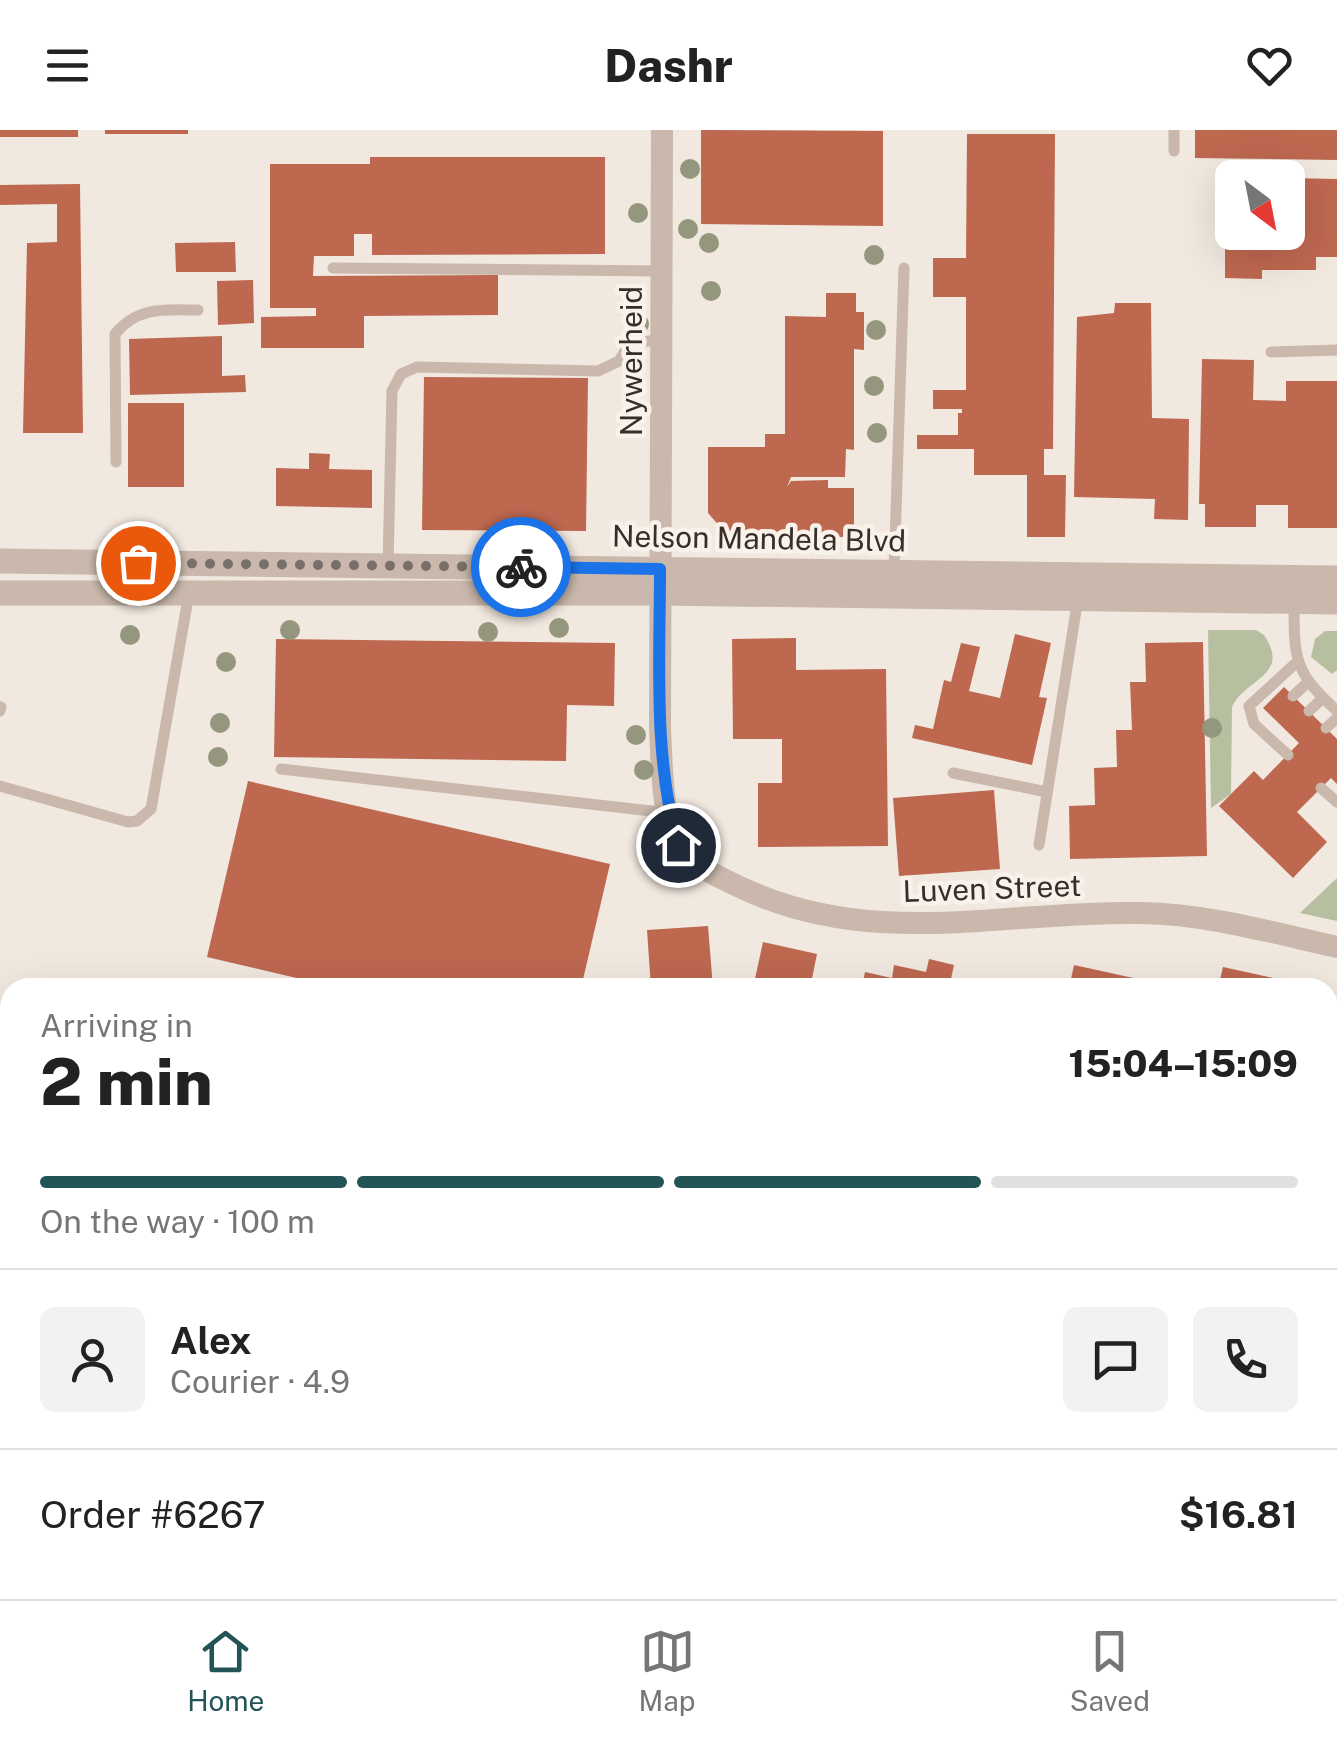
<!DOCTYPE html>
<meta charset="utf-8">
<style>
body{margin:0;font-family:"Public Sans",sans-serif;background:#f2f2f2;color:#222;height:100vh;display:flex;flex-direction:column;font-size:38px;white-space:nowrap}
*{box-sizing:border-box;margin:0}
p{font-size:32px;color:#767676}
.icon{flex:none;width:55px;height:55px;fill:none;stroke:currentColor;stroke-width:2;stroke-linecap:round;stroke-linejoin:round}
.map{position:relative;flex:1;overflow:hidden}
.side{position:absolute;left:0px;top:848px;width:1338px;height:622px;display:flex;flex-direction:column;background:#fff;border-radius:30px 30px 0 0;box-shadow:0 10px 40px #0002}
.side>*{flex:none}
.needle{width:65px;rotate:148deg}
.buttons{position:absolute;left:1215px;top:30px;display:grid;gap:20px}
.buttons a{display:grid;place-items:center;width:90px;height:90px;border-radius:15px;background:#fff;box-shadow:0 10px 40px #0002;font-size:50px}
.pin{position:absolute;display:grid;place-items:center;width:85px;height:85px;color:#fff;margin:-42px;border:5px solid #fff;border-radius:50%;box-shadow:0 2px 10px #0007}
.courier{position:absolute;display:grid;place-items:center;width:100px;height:100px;margin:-50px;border:8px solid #1a73e8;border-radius:50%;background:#fff;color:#222;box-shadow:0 2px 12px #0007}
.headline em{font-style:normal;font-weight:800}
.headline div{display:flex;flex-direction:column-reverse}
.headline{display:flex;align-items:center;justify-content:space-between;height:170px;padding:0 40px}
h1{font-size:65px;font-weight:800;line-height:75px}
.bar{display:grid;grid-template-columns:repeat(4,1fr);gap:15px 10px;align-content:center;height:120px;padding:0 40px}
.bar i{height:12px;border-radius:8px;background:#e0e0e0}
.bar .selected{background:#225456}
.bar p{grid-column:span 4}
.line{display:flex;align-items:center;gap:25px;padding:0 40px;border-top:2px solid #e0e0e0}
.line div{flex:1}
.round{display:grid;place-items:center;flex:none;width:105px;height:105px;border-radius:15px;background:#f2f2f2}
header{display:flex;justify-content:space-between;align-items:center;height:130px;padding:0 40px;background:#fff;font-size:45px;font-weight:800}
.menu{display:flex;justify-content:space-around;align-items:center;height:140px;border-top:2px solid #e0e0e0;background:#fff;font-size:28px;color:#767676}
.menu a{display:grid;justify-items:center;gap:5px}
.menu .selected{color:#225456}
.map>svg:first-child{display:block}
.green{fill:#b6c0a0}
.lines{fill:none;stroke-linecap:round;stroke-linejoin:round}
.stream{stroke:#80acad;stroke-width:9}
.building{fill:#be6850}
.service{stroke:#c9b8ab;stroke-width:11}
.minor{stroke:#c9b8ab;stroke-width:22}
.tertiary{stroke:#c9b8ab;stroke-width:25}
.rail{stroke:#372e2a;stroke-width:8;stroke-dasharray:2.5 8;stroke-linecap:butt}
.tree{fill:#94977e}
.done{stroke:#786f69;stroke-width:10;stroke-dasharray:0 18}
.route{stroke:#1a73e8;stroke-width:12}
.labels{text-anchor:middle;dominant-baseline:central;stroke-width:9;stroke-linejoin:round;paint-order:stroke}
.street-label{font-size:30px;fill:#372e2a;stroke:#f9f2eb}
</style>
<header><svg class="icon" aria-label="menu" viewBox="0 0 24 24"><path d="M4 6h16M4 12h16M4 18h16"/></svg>Dashr<svg class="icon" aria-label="heart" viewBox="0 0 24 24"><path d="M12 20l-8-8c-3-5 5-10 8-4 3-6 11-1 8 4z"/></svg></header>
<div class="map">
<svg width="1337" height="1469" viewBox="0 0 1337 1469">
<rect width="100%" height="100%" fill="#f1e8df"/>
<g class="green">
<path d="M1208 500H1256L1264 505C1291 546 1247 547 1232 577L1231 664 1211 678Z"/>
<polygon points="1325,501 1337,501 1337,540 1332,544 1311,527 1315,509"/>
<polygon points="1337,748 1337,791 1300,783"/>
<polygon points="0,1240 10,1242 10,1348 0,1346"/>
</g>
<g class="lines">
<g class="stream">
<polyline points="0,1409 10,1411"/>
<polyline points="165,1460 171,1469"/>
</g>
</g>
<g class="building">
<rect x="0" y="0" width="78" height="7"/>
<rect x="105" y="0" width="83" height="4"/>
<polygon points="701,0 883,1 883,96 701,94"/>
<polygon points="1195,0 1337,0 1337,30 1195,28"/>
<polygon points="967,4 1055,4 1053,319 1044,319 1044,345 1066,345 1065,407 1027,407 1027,345 974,345 974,319 917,319 917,305 958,305 958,283 962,283 962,279 933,279 933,260 966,260 966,167 933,167 933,128 966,128"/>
<polygon points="370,27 605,27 605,124 372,125 372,104 354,104 354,126 314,126 313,146 498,145 498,185 364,186 364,218 261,218 261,187 316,186 316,178 270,178 270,34 370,34"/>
<polygon points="1225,48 1232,48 1232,102 1288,102 1288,48 1337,49 1337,127 1316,127 1316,140 1262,140 1262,149 1225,148"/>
<polygon points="80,54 83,303 23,303 27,113 57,112 57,74 0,75 0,55"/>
<polygon points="235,112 236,142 176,142 175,113"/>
<polygon points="253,150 254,193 218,195 217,151"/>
<polygon points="826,163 856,163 856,182 864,182 864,220 854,219 854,320 846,319 845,347 791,347 787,357 791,351 828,350 828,358 854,358 854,407 729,407 708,383 708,317 765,317 765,304 785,304 785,186 826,187"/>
<polygon points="1115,173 1151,173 1152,288 1189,289 1188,390 1154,389 1155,369 1074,367 1077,187 1114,183"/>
<polygon points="222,206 222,246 245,245 246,262 130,265 129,209"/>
<polygon points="1202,229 1254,230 1253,270 1286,271 1286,251 1337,251 1337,398 1288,398 1288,375 1256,375 1256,397 1205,397 1205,374 1199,374"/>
<polygon points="424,247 588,248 586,401 422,400"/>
<rect x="128" y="273" width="56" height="84"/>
<polygon points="309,323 330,324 329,339 372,340 372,378 276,376 276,338 309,339"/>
<polygon points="1015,504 1051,513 1039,567 1047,568 1032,635 912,608 915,595 933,599 944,550 951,552 961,513 980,517 969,561 1000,568"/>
<polygon points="796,508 796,540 886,539 888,716 758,717 758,653 782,653 782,609 733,609 732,509"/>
<polygon points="276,509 615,513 614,576 567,575 566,631 274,627"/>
<polygon points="1203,512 1207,726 1070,729 1069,676 1095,675 1094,638 1117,637 1116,600 1132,600 1130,552 1146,552 1145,513"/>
<polygon points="1284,557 1337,609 1337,654 1331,648 1297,682 1327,712 1293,748 1219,676 1254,641 1263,650 1299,613 1263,578"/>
<polygon points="248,651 610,734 581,858 339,858 207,827"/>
<polygon points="994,660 1000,739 899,746 893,668"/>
<polygon points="708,796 713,858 651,858 647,800"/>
<polygon points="763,812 817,824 810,858 753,858"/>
<polygon points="929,829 954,835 949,858 862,858 865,842 892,848 894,835 926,842"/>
<polygon points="1074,835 1170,856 1170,858 1069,858"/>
<polygon points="1223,837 1273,848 1270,858 1209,858 1211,848 1220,850"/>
<polygon points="1335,878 1337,878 1337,1126 1328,1124 1328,913"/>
<polygon points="0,1026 10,1028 10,1242 0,1240"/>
<polygon points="1337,1426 1337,1469 1309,1469 1315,1460 1328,1460 1328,1441"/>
<polygon points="555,1460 624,1460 619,1469 550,1469"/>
<polygon points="1187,1460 1233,1460 1237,1469 1190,1469"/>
</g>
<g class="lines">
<g class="service">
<polyline points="1174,0 1174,21"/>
<polyline points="333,138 662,141"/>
<polyline points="1271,222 1337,220"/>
<path d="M116 332 115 204C138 176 164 180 198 180"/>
<polyline points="388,435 392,261 401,244 417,237 598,241 619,231 631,211 661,211"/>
<polyline points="894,442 904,138"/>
<path d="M1294 472C1294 529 1294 542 1337 581"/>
<polyline points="1293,566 1307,553"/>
<polyline points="0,581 1,577"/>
<polyline points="1309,581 1323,568"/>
<polyline points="1326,598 1337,588"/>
<polyline points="1288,625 1254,594 1249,576 1297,532"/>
<polyline points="281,639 669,683"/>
<polyline points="953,643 1047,662"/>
<polyline points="0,656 128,692 137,691 151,679 189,463"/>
<polyline points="1321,658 1337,672"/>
<polyline points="1039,715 1078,468"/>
<polyline points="0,972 10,974"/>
<polyline points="0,1368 10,1370"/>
</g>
<path class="minor" d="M662 0 660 600C662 630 661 695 681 718 698 739 721 748 744 759 877 820 1005 780 1142 783 1207 784 1274 803 1337 817"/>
<g class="tertiary">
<polyline points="0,431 1337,448"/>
<polyline points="0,463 660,463 1337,472"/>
</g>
<g class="rail">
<polyline points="0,904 10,907"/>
<polyline points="1328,1201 1337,1203"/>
</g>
</g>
<g class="tree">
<circle cx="690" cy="39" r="10"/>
<circle cx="638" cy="83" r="10"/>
<circle cx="688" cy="99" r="10"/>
<circle cx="709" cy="113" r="10"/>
<circle cx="874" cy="125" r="10"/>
<circle cx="711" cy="161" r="10"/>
<circle cx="639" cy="194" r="10"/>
<circle cx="876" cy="200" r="10"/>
<circle cx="874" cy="256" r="10"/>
<circle cx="877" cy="303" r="10"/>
<circle cx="559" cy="498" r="10"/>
<circle cx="290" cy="500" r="10"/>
<circle cx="488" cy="502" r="10"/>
<circle cx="130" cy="505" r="10"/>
<circle cx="226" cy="532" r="10"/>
<circle cx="220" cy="593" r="10"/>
<circle cx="1212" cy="598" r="10"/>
<circle cx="636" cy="605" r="10"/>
<circle cx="218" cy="627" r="10"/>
<circle cx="644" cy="640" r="10"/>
</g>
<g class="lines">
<polyline class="done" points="138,433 521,437"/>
<path class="route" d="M521 437 660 439C660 532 653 625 678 715"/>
</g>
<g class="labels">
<g class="street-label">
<text transform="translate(631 231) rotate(-90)">Nywerheid</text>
<text transform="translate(759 408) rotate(1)">Nelson Mandela Blvd</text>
<text transform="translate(992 758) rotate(-2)">Luven Street</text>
</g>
</g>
</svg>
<div class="buttons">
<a><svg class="needle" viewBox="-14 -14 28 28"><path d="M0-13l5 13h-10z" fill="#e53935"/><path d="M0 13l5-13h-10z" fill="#767676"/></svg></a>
</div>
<div class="pin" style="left:138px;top:433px;background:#ea580c"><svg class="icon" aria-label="bag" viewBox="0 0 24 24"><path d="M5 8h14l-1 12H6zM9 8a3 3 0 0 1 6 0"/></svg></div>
<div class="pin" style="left:678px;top:715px;background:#1f2937"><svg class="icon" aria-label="home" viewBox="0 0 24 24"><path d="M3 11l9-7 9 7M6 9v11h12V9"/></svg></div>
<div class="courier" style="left:521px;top:437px"><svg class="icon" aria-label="bike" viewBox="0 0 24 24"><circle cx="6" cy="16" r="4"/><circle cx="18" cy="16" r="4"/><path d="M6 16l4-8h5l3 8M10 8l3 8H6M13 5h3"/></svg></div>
<section class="side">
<div class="headline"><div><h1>2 min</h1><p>Arriving in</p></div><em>15:04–15:09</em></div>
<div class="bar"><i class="selected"></i><i class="selected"></i><i class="selected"></i><i></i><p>On the way · 100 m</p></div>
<div class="line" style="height:180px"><a class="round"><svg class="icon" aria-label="person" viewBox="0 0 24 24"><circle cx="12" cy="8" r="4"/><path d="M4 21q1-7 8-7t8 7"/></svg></a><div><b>Alex</b><p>Courier · 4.9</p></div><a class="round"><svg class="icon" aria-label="chat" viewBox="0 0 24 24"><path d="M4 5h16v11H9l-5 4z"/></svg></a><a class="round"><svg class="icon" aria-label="phone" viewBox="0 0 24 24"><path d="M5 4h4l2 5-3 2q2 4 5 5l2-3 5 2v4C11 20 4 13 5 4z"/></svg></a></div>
<div class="line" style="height:130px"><div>Order #6267</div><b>$16.81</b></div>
</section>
</div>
<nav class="menu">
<a class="selected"><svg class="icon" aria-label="home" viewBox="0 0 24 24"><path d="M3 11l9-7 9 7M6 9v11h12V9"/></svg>Home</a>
<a><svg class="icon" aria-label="map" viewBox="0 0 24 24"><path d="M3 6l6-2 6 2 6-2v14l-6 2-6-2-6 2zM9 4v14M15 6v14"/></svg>Map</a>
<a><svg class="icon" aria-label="saved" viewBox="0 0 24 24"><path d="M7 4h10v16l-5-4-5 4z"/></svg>Saved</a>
</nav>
